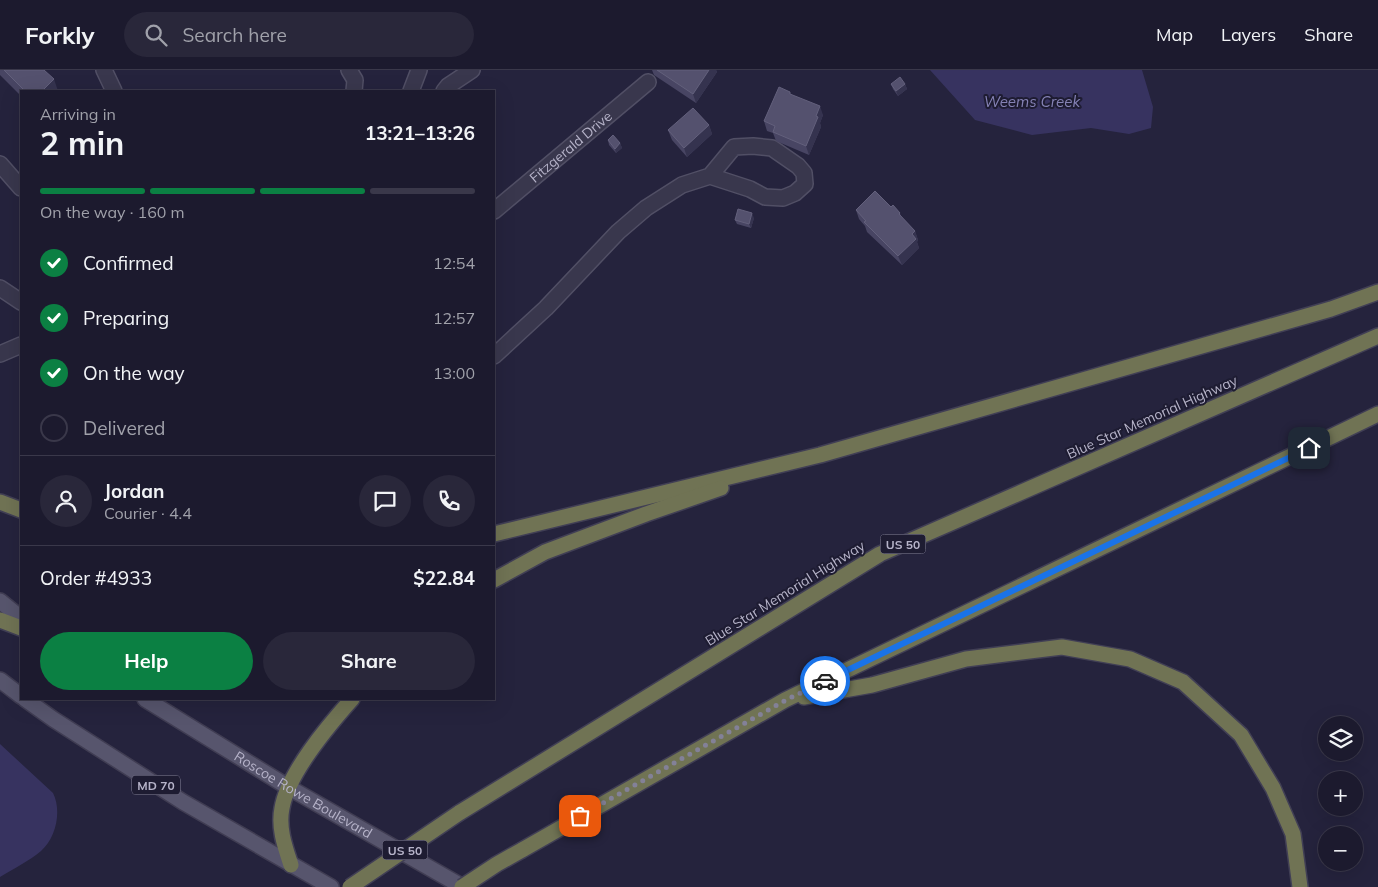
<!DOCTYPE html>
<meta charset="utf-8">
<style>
body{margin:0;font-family:Mulish,sans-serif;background:#29273a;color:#f1f3f6;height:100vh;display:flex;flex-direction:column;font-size:19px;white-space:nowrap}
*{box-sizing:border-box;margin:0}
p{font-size:16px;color:#a0a1aa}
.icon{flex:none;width:28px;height:28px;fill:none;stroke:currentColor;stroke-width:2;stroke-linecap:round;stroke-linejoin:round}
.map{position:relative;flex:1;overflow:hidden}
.drawer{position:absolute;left:20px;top:20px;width:475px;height:610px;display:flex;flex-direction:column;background:#1c1a2e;border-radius:0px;box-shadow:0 5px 20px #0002,0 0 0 1px #3a384a}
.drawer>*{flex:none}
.fabs{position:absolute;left:1318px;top:646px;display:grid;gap:10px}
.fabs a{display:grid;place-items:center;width:45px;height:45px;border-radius:50%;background:#1c1a2e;box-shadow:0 5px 20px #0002,0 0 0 1px #3a384a;font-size:25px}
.pin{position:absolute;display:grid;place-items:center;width:42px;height:42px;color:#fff;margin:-21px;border-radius:10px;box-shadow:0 2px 8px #0006}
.courier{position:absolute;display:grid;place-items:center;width:50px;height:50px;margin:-25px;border:4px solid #1a73e8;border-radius:50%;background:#fff;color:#222;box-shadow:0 1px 6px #0007}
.summary em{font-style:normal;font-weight:700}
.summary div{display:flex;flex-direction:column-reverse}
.summary{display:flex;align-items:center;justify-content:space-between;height:85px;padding:0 20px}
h1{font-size:32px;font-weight:700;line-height:38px}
.bar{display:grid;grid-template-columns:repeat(4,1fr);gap:8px 5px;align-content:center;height:60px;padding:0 20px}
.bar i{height:6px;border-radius:4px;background:#3a384a}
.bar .current{background:#0b8043}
.bar p{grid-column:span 4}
.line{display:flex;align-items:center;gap:12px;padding:0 20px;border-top:1px solid #3a384a}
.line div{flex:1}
.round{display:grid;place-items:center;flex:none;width:52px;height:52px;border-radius:26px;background:#29273a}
ol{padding:0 20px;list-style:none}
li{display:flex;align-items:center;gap:15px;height:55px}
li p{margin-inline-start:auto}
li .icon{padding:5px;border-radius:50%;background:#0b8043;color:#fff;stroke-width:4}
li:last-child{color:#a0a1aa}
li i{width:28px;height:28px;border:2px solid #3a384a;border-radius:50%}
.button{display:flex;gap:10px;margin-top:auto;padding:10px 20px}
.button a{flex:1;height:58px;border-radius:30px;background:#0b8043;color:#fff;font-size:20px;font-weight:700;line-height:58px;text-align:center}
.button a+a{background:#29273a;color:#f1f3f6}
header{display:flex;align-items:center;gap:30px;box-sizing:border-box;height:70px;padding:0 25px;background:#1c1a2e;border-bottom:1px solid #3a384a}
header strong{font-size:24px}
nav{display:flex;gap:28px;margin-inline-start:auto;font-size:18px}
.search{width:350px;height:45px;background:#29273a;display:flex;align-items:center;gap:12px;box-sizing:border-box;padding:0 18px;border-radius:28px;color:#a0a1aa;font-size:19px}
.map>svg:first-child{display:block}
.water{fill:#373360}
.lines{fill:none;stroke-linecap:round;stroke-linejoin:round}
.minor-casing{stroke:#514f65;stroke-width:18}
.major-casing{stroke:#403d53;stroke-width:18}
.highway-casing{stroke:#413f55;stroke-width:18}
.minor{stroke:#39374d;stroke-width:15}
.major{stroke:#57556d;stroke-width:15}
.highway{stroke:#707354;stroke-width:15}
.highway-bridge-casing{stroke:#413f55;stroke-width:18;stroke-linecap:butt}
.highway-bridge{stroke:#707354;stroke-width:15}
.wall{fill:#484563}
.shaded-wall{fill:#35334f}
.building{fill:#54516e;stroke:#63607c}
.done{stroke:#838198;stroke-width:5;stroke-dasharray:0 9}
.route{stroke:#1a73e8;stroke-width:6}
.labels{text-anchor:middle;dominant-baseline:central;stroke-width:4;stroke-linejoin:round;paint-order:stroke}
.shield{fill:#1e1c32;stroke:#88869c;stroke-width:1}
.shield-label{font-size:12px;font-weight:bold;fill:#b6b3c9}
.street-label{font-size:14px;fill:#b6b3c9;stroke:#1e1c32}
.water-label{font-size:15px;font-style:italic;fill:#8582b5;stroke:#1e1c32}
</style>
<header>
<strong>Forkly</strong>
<div class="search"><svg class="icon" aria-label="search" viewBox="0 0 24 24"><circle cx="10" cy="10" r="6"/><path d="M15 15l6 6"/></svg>Search here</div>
<nav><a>Map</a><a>Layers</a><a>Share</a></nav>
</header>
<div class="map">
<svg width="1378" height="817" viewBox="0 0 1378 817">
<rect width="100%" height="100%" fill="#25233d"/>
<g class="water">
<polygon points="930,0 1142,0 1153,37 1151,58 1129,64 1091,58 1032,65 975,50"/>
<path d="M0 674 53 723C62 741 56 768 41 781 29 791 13 799 0 807Z"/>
</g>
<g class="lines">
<defs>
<g id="minor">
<polyline points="104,0 114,21"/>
<polyline points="349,0 355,10 354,21"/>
<polyline points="411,21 419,0"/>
<polyline points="444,21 448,16 472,0"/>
<polyline points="0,94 21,118"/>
<path id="s1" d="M494 141 648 12"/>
<polyline points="0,218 21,232"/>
<polyline points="0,284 21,275"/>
<polyline points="494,286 546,238 618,162 646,138 682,115 710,106 734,77 753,76 772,78 798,96 804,103 805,114 795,123 783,128 765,127 750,119 710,106"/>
</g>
<g id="major">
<polyline points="0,531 21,548"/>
<polyline points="0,610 21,626"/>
<polyline points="25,629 53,649 183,732 331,817"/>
<path id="s2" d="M145 629 288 717 463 817"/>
</g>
<g id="highway">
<polyline points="0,432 21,440"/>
<polyline points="494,464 820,385 1331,239 1378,222"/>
<polyline points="494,510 545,482 646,444 721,418"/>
<polyline points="0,550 21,558"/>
<polyline points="804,627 872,615 966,589 1062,577 1130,589 1183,612 1241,665 1273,718 1293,764 1300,817"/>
<polyline points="459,743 880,484 1378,266"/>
<polyline points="522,780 785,630 1378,344"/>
<path d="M291 795C285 777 278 758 282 738 288 703 328 656 352 629"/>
</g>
</defs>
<use href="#minor" class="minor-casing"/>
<use href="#major" class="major-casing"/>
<use href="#highway" class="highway-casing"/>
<use href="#minor" class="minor"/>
<use href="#major" class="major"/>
<use href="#highway" class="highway"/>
<defs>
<g id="highway-bridge">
<polyline points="350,817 459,743"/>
<polyline points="462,817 497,794 522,780"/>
</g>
</defs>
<use href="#highway-bridge" class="highway-bridge-casing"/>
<use href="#highway-bridge" class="highway-bridge"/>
</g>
<g class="wall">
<polygon points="0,0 44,0 58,21 21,21 21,26 0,5"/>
<polygon points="652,0 716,0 717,2 696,33 654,5"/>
<polygon points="891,14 905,14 907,19 898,26 893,19"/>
<polygon points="791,24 823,45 820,53 821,57 809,85 776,71 773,63 767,61 764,51"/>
<polygon points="709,55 712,64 687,87 672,70 668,60"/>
<polygon points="608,70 620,73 622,78 616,83 609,75"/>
<polygon points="891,137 900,143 901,147 915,161 918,170 917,172 919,178 902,195 867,162 865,156 859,149 856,140"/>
<polygon points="754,148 751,158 737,154 735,150"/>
</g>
<g class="shaded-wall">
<polygon points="709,0 716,0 717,2 696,33 693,24"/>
<polygon points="54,9 58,21 42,21"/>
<polygon points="905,14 907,19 898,26 896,21"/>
<polygon points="820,36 823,45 820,53 821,57 809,85 806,76 816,46"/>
<polygon points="709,55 712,64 687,87 684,78"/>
<polygon points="620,73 622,78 616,83 615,79"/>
<polygon points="752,143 754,148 751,158 749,154"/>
<polygon points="915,161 918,170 917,172 919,178 902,195 898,186 912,164"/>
</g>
<g class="building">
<polygon points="4,0 44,0 54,9 42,21 25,21"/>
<polygon points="657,0 709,0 693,24"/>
<polygon points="900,7 905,14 896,21 891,14"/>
<polygon points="779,17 790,22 790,24 820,36 816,46 818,47 806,76 773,62 775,56 764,51"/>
<polygon points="693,38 709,55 684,78 668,60"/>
<polygon points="613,65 620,73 615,79 608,70"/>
<polygon points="875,121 891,137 893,135 900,143 899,144 915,161 912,164 916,169 898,186 864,152 866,151 856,140"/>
<polygon points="738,139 752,143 749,154 735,150"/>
</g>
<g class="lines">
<polyline class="done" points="580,746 786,630 825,611"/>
<polyline class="route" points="825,611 1309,378"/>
</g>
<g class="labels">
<g class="shield">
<rect x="880.5" y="464.5" width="45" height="19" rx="4"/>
<rect x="132" y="705.5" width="48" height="19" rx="4"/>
<rect x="382.5" y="770.5" width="45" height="19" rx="4"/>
</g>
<g class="shield-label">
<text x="903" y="474">US 50</text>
<text x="156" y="715">MD 70</text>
<text x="405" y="780">US 50</text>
</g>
<g class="street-label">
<text stroke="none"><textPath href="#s1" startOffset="100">Fitzgerald Drive</textPath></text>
<text transform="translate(1152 347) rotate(-24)">Blue Star Memorial Highway</text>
<text transform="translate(785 523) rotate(-32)">Blue Star Memorial Highway</text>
<text stroke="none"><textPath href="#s2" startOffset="185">Roscoe Rowe Boulevard</textPath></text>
</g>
<g class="water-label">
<text x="1032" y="31">Weems Creek</text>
</g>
</g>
</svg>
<div class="fabs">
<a><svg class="icon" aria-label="layers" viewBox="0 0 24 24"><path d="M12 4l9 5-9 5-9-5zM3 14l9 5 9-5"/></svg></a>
<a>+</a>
<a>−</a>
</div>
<div class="pin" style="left:580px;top:746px;background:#ea580c"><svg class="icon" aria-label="bag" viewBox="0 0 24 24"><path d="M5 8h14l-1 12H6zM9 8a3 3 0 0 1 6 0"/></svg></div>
<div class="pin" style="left:1309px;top:378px;background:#1f2937"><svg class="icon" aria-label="home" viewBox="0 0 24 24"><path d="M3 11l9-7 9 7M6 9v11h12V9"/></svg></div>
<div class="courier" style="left:825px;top:611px"><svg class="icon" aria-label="car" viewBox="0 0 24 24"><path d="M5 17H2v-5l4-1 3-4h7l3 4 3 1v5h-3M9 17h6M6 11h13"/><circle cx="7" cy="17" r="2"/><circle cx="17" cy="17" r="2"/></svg></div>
<section class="drawer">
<div class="summary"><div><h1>2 min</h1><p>Arriving in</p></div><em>13:21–13:26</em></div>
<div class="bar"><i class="current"></i><i class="current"></i><i class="current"></i><i></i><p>On the way · 160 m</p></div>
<ol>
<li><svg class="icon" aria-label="check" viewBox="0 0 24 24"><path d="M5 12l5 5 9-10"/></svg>Confirmed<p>12:54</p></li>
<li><svg class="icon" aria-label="check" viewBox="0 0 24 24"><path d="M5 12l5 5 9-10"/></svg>Preparing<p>12:57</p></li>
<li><svg class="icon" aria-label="check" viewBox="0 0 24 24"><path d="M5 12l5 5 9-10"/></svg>On the way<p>13:00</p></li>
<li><i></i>Delivered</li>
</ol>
<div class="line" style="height:90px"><a class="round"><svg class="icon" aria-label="person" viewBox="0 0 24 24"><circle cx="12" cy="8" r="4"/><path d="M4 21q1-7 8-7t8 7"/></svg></a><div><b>Jordan</b><p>Courier · 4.4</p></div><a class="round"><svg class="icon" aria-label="chat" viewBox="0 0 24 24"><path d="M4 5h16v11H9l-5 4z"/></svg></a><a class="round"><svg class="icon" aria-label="phone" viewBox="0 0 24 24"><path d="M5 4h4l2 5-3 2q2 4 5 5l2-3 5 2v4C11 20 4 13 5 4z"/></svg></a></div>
<div class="line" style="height:65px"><div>Order #4933</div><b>$22.84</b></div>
<div class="button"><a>Help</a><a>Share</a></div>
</section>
</div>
